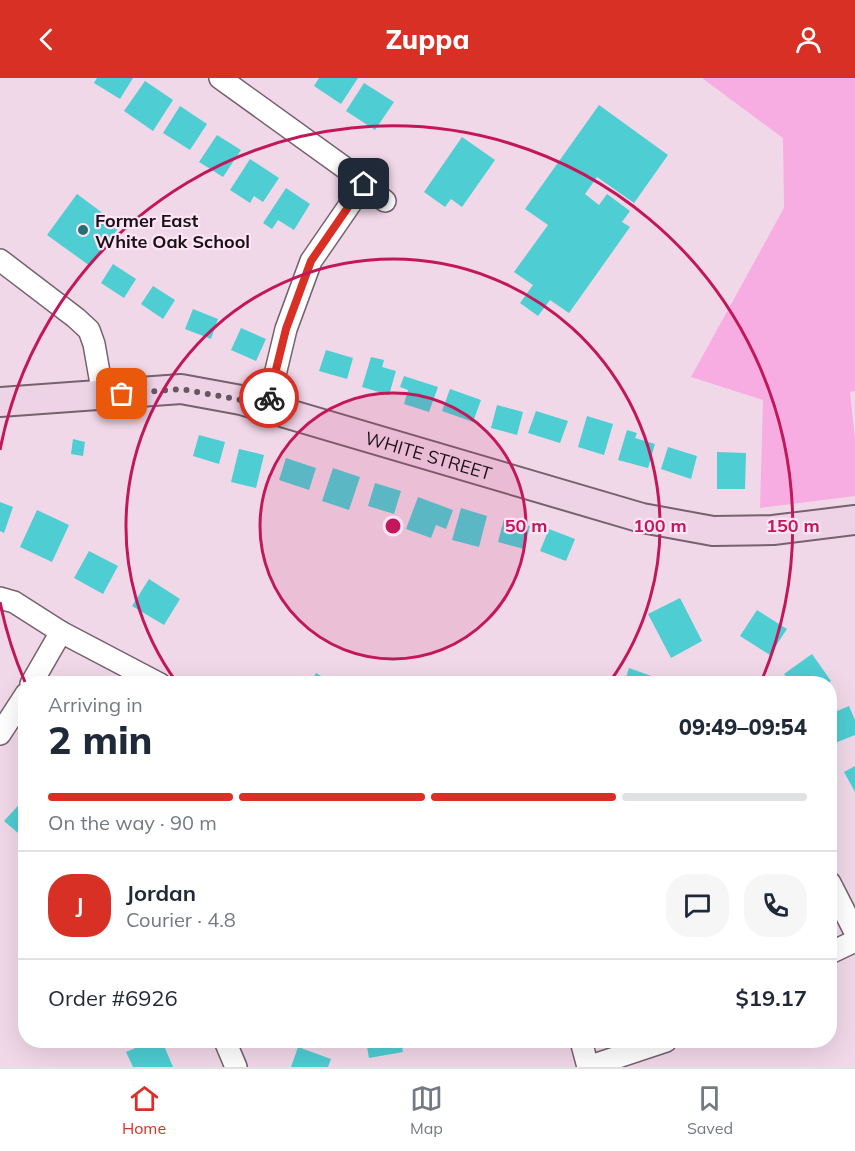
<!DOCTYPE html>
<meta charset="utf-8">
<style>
body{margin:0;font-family:Mulish,sans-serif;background:#f6f6f7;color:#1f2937;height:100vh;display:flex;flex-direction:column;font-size:22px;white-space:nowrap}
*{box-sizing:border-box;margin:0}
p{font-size:20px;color:#747a83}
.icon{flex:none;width:33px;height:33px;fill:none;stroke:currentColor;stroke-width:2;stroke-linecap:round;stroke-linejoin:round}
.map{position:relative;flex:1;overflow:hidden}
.side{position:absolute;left:18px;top:598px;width:819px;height:372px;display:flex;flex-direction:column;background:#fff;border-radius:24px;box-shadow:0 6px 24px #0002}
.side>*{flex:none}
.pin{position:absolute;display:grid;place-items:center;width:51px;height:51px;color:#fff;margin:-26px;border-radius:12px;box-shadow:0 3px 9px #0006}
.courier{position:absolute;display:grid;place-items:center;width:60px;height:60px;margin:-30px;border:4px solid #d93025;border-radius:50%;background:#fff;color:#222;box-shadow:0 2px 8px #0007}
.head em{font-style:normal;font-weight:800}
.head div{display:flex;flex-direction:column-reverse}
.head{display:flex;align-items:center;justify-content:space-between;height:102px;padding:0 30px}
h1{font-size:39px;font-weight:800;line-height:45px}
.bar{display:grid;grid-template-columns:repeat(4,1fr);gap:9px 6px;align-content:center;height:72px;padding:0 30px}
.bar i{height:8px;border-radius:4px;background:#e0e1e3}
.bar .selected{background:#d93025}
.bar p{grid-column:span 4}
.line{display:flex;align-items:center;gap:15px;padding:0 30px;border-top:2px solid #e0e1e3}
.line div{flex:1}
.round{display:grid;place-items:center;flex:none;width:63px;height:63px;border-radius:24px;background:#f6f6f7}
header{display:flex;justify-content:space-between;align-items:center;height:78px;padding:0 30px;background:#d93025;color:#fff;font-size:27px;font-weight:800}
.dock{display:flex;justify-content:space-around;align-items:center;height:84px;border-top:2px solid #e0e1e3;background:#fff;font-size:16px;color:#747a83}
.dock a{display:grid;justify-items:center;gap:3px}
.dock .selected{color:#d93025}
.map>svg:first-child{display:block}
.green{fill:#f7ade1}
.building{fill:#4ecdd3}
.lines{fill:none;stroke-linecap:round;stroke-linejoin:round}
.street-casing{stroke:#76616f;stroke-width:24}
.secondary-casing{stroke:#76616f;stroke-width:32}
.street{stroke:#fff;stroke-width:21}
.secondary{stroke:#eed2e6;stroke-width:28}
.done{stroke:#655760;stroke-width:6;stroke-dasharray:0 10.8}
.route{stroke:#d93025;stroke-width:8}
.ring{fill:none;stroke:#c2185b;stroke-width:3}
.poi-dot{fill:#257074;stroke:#fee5f5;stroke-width:2}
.labels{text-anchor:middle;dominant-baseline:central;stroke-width:4.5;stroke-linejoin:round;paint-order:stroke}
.poi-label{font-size:18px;font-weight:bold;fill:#1a1117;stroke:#fee5f5;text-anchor:start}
.street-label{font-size:18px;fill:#1a1117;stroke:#fee5f5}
.centre{fill:#c2185b;stroke:#fee5f5;stroke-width:3}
.ring-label{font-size:18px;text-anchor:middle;font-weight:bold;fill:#c2185b;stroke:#fee5f5;stroke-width:4.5;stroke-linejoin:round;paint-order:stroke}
</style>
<header><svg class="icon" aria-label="back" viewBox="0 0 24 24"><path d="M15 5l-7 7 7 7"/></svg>Zuppa<svg class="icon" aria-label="person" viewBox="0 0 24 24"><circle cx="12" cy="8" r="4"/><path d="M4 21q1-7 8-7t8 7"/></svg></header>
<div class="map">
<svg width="855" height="989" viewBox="0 0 855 989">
<rect width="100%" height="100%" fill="#f1d8e8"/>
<polygon class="green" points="702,0 855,0 855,313 850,314 855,361 855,418 760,430 763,322 691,299 784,130 783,60"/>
<g class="building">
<polygon points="97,0 133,0 120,21 94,5"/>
<polygon points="319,0 358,0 341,26 314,8"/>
<polygon points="145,3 173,22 153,53 124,33"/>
<polygon points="364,5 394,24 375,52 346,33"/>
<polygon points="599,27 668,77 634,125 597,99 585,116 599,127 607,116 630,133 622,144 630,149 569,235 550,222 538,238 520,225 533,207 514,194 548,147 525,131"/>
<polygon points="180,28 207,46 190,72 163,55"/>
<polygon points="217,57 241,72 223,99 199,84"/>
<polygon points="462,59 495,82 462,129 451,121 445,129 424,114"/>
<polygon points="250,81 279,100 263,124 254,118 250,125 230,112"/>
<polygon points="286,110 310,126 294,152 278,142 272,151 263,145"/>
<polygon points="77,116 120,148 90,188 47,157"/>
<polygon points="113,186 136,201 124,220 101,205"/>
<polygon points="153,208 175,222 163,241 141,226"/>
<polygon points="193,231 218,241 211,261 185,251"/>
<polygon points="241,250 266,261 256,283 231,272"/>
<polygon points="326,272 353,280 347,301 319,293"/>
<polygon points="371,279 384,282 382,289 396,293 389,317 362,309"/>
<polygon points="404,298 438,309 429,334 404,326 408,312 400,309"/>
<polygon points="450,311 481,322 473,344 442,333"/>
<polygon points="497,327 523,334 517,357 491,350"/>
<polygon points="536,333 568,343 560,365 528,355"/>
<polygon points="587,338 613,346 604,377 578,369"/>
<polygon points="627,352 637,355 635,360 655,366 648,390 618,382"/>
<polygon points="199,357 225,364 219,386 193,378"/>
<polygon points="73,361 85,364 83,378 71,376"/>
<polygon points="668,369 697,378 691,401 661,391"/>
<polygon points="239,371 264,377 256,410 231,404"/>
<polygon points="717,374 746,375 745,411 717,411"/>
<polygon points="286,380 316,390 309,412 279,402"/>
<polygon points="333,390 360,399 349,432 322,423"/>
<polygon points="375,405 401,413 394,436 368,428"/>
<polygon points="418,419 453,432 446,451 436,447 431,460 406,451"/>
<polygon points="0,424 13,429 4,455 0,453"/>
<polygon points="461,430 487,438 479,469 452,462"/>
<polygon points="37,432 69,447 52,484 20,469"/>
<polygon points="504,441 530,448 524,471 498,464"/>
<polygon points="549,451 575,461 566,483 540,473"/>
<polygon points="89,473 118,488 103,516 74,500"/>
<polygon points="149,501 180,521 164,547 132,528"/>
<polygon points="680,520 702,563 671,580 648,536"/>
<polygon points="757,532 787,551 770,577 740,558"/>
<polygon points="812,576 831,603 827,606 792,606 784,596"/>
<polygon points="629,590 657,600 655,606 624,606"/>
<polygon points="316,595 335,606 310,606"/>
<polygon points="849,628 855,642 855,657 830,667 830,636"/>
<polygon points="855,688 855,714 844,694"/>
<polygon points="26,719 26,758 24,760 4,743"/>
<polygon points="152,963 162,963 173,989 133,989 126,974"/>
<polygon points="366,963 401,963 403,974 369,980"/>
<polygon points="298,969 331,981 328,989 291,989"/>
</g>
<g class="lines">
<defs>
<g id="street">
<polyline points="220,0 345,90 385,123"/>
<polyline points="0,182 76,240 89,252 94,266 103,317"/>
<polyline points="267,330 286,251 311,183 364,106"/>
<polyline points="0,520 14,524 61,554 160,606"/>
<polyline points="31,606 61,554"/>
<polyline points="0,656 26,616"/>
<polyline points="830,805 855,854"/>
<polyline points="830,875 855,863"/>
<polyline points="225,963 236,989"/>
<polyline points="581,963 588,989"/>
<polyline points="588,989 666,963"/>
</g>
<g id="secondary">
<path id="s1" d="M0 324 181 311 241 322 642 440 713 453 773 452 855 442"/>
</g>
</defs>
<use href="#street" class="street-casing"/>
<use href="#secondary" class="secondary-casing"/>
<use href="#street" class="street"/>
<use href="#secondary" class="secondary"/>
</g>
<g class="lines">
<polyline class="done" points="122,316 181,311 241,322 267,330 269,320"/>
<polyline class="route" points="269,320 286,251 311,183 364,106"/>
</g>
<circle cx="393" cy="448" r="133" fill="#c2185b" fill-opacity=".12"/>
<g class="ring">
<circle cx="393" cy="448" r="133"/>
<path d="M177 605A267 267 0 1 1 609 605"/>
<path d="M25 604A400 400 0 0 1 0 524M0 372A400 400 0 1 1 761 604"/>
</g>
<circle class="poi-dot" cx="83" cy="152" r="6"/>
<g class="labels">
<g class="poi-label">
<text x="95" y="142">Former East<tspan x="95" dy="21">White Oak School</tspan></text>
</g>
<g class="street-label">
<text stroke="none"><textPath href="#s1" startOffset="438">WHITE STREET</textPath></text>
</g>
</g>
<circle cx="393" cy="448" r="9" class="centre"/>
<g class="ring-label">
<text x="526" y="454">50 m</text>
<text x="660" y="454">100 m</text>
<text x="793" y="454">150 m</text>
</g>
</svg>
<div class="pin" style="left:122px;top:316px;background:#ea580c"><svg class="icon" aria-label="bag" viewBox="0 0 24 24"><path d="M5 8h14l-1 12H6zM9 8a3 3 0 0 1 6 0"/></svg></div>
<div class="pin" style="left:364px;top:106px;background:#1f2937"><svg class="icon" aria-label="home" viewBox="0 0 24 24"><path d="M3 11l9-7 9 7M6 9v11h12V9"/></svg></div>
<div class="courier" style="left:269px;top:320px"><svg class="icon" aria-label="bike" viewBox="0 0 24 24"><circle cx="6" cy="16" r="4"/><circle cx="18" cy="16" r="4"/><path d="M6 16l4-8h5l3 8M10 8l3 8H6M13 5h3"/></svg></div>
<section class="side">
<div class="head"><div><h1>2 min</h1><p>Arriving in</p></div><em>09:49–09:54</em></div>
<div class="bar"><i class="selected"></i><i class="selected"></i><i class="selected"></i><i></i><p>On the way · 90 m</p></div>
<div class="line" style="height:108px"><b class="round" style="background:#d93025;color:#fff">J</b><div><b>Jordan</b><p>Courier · 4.8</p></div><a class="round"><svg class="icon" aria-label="chat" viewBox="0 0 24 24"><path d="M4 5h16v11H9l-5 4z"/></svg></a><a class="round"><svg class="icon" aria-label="phone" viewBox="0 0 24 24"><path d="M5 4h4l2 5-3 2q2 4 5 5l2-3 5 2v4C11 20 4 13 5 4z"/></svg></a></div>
<div class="line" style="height:78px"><div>Order #6926</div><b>$19.17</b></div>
</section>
</div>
<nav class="dock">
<a class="selected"><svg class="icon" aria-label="home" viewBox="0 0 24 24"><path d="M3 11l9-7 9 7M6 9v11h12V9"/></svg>Home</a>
<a><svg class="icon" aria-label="map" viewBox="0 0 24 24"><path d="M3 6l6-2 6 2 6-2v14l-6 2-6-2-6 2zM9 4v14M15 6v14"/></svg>Map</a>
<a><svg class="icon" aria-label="saved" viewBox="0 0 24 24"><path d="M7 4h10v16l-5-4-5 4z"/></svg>Saved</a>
</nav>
